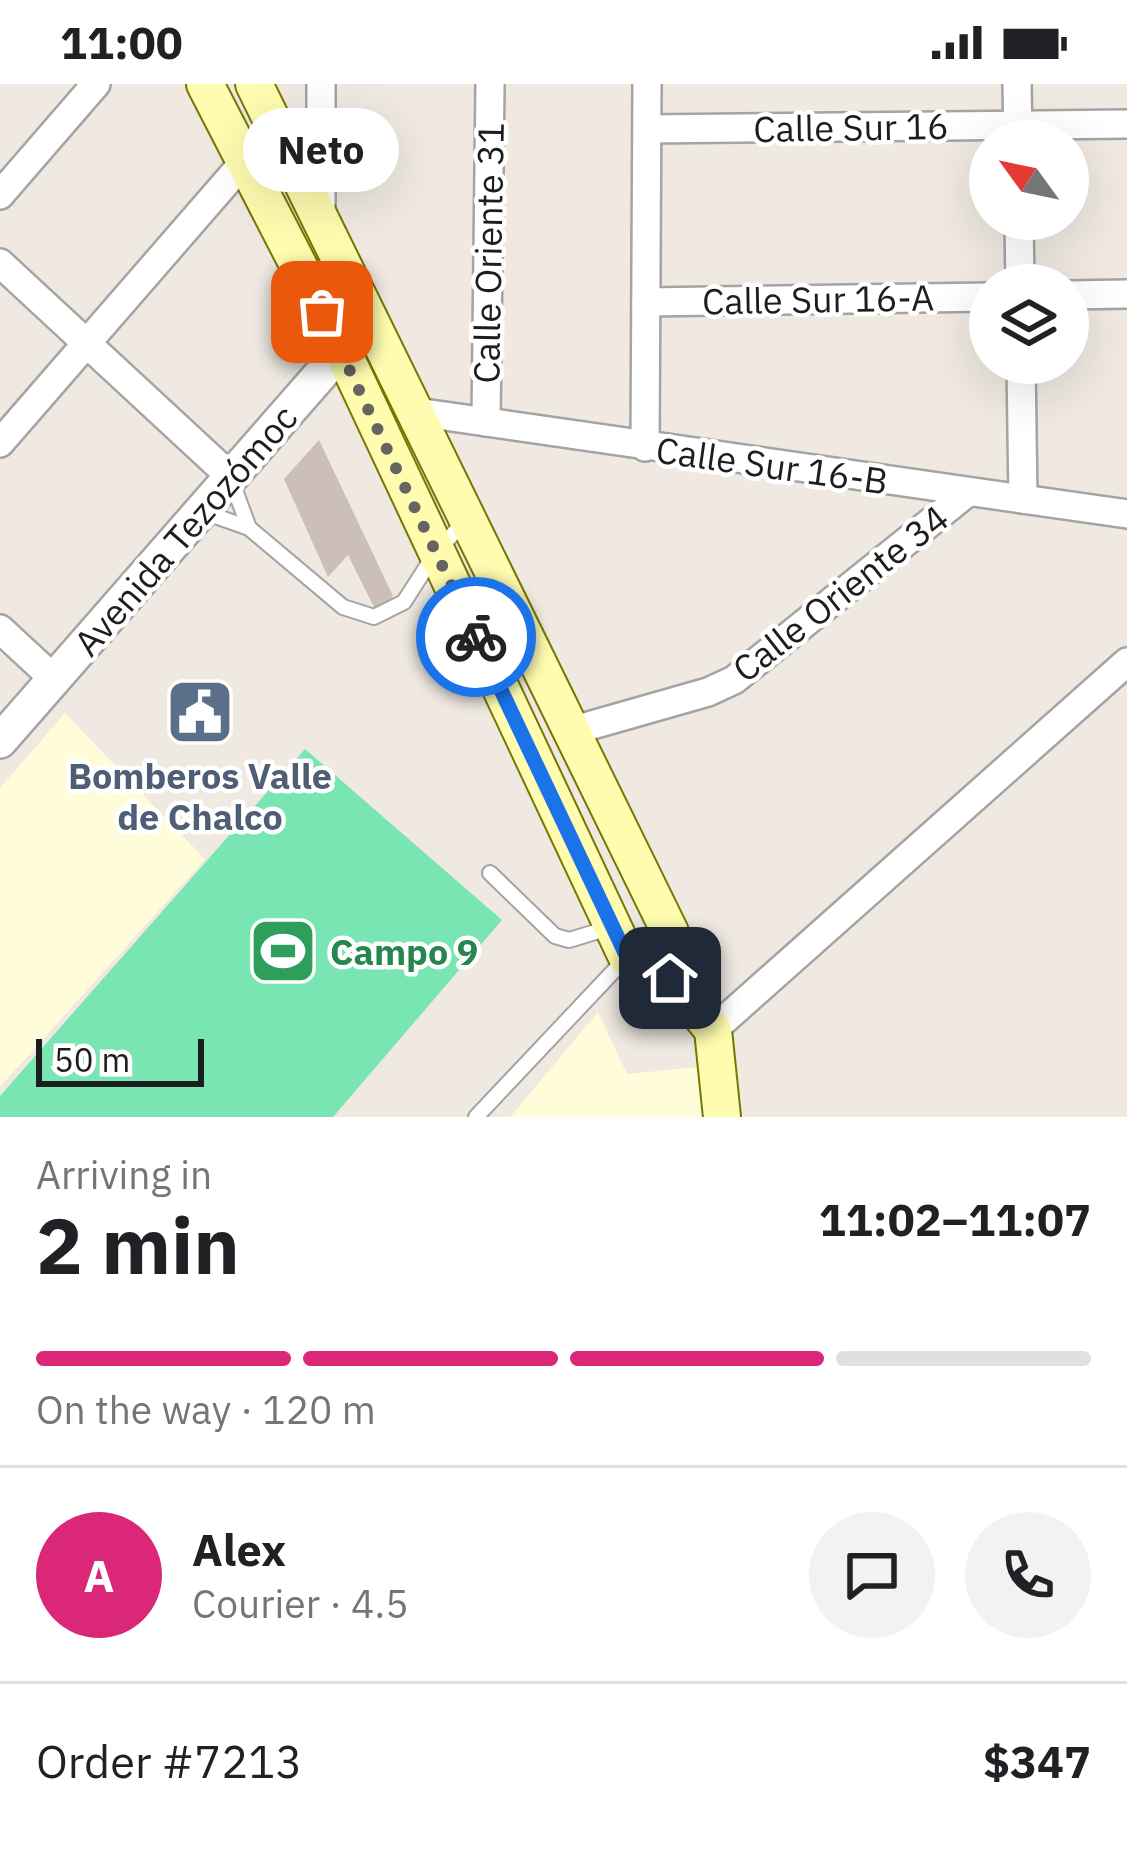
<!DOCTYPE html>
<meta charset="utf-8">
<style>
body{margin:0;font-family:"IBM Plex Sans",sans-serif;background:#f2f2f2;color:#202124;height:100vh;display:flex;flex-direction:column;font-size:45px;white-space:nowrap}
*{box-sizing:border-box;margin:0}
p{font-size:39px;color:#757577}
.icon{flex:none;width:66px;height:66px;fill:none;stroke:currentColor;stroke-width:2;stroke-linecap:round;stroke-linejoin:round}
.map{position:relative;height:1033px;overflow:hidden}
.sheet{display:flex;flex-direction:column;background:#fff;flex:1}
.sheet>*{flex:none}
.needle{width:78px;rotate:303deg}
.fabs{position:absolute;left:969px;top:36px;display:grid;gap:24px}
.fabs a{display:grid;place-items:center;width:120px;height:120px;border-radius:50%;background:#fff;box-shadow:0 12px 48px #0002;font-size:60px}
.scale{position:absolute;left:36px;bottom:30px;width:168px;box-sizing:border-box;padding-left:12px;border:6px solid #1d1d1d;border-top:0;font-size:33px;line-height:42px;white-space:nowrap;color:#1d1d1d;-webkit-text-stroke:9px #fff;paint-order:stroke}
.pin{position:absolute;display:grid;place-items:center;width:102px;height:102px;color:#fff;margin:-51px;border-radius:24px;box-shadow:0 6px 18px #0006}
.courier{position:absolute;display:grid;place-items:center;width:120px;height:120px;margin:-60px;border:9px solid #1a73e8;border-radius:50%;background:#fff;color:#222;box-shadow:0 3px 15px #0007}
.bubble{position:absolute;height:84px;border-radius:42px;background:#fff;box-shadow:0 12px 48px #0002;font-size:39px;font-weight:800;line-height:84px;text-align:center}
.overview em{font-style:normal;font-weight:800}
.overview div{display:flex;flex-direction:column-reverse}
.overview{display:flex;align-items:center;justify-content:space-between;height:204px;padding:0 36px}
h1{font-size:78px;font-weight:800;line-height:90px}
.bar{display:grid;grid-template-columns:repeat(4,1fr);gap:18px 12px;align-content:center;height:144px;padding:0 36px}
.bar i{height:15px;border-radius:9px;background:#e0e0e0}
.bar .selected{background:#db2777}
.bar p{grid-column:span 4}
.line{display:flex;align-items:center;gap:30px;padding:0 36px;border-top:3px solid #e0e0e0}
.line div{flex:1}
.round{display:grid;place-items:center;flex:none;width:126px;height:126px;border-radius:63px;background:#f2f2f2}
.status{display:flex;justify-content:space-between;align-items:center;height:84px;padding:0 60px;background:#fff;direction:ltr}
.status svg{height:33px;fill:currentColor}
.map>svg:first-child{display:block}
.education{fill:#fffcda}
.pitch{fill:#78e5b2}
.building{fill:#cbbfb7}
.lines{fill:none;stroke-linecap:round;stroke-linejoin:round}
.service-casing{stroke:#a4a4a4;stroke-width:18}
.minor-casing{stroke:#a4a4a4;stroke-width:32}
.tertiary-casing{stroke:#a4a4a4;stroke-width:38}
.secondary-casing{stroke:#757700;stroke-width:40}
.service{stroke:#fff;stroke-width:14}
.minor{stroke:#fff;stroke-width:27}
.tertiary{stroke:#fff;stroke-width:33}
.secondary{stroke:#fffcb0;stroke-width:36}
.done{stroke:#666462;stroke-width:12;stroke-dasharray:0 21.6}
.route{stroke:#1a73e8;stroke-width:15}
.labels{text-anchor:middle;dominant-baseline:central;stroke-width:9;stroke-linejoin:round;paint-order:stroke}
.street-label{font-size:36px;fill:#1d1d1d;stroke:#fff}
.service-label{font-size:36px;font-weight:bold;fill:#4e5e75;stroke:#fff}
.leisure-label{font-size:36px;font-weight:bold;fill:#27864d;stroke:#fff;text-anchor:start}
</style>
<div class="status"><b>11:00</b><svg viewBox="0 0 49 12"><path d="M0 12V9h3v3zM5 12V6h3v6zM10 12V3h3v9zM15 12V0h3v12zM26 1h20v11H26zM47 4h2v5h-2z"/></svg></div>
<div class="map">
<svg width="1127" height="1033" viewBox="0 0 1127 1033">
<rect width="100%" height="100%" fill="#efe9e1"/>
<g class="education">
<polygon points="65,629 205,775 0,1003 0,704"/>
<polygon points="598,928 627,990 698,983 704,999 704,1033 510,1033"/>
</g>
<polygon class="pitch" points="305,665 502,836 333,1033 0,1033 0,1012"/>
<polygon class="building" points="319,356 393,512 377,529 348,471 328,493 284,395"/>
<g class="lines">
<defs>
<g id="service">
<polyline points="232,398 249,444"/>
<polyline points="201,427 249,444 343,523 374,533 404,518 436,468 466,436"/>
<polyline points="490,789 555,852 569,856 612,843"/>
<polyline points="476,1033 627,873 666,850"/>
</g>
<g id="minor">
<polyline points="1017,0 1018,57"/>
<polyline points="647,45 1127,40"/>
<polyline points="0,111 96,0"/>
<polyline points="321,130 321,0"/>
<polyline points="1019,135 1020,201"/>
<polyline points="0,179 231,393"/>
<polyline points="1068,211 1127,210"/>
<polyline points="646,218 990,213"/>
<polyline points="1021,279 1023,415"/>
<polyline points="417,328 1127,430"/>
<polyline points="486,338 490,0"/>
<polyline points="0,359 244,78"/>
<polyline points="645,363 647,0"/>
<polyline points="0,545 54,595"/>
<polyline points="571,647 708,608 734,596 968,408"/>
<polyline points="713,946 1127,578"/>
</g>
<polyline id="tertiary" points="0,657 370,234"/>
<g id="secondary">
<polyline points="205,0 342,266 627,873 670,894 713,946 722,1033"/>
<polyline points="254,0 670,848 670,894"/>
</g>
</defs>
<use href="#service" class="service-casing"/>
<use href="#minor" class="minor-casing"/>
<use href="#tertiary" class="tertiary-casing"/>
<use href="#secondary" class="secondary-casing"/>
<use href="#service" class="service"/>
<use href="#minor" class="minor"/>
<use href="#tertiary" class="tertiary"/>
<use href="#secondary" class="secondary"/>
</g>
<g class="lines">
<polyline class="done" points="322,228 476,553"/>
<polyline class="route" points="476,553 627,873 670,894"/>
</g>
<defs>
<symbol id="civic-square" viewBox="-11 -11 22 22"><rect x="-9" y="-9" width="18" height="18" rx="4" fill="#5c6f8a" stroke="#fff"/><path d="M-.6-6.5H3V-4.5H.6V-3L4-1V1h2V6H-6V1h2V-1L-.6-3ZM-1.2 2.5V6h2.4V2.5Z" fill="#fff"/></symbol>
<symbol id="stadium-square" viewBox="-11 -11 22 22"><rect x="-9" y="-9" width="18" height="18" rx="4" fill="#2e9e5b" stroke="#fff"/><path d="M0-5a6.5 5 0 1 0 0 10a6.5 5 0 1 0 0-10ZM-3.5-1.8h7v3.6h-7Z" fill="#fff"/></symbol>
</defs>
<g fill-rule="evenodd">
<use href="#civic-square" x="162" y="590" width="76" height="76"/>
<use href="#stadium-square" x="245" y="829" width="76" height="76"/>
</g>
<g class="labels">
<g class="street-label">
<text transform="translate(851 43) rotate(-1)">Calle Sur 16</text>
<text transform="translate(488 169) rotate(-89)">Calle Oriente 31</text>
<text transform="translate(818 215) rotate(-1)">Calle Sur 16-A</text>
<text transform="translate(772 381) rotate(8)">Calle Sur 16-B</text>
<text transform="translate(185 446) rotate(-49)">Avenida Tezozómoc</text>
<text transform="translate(840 509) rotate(-38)">Calle Oriente 34</text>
</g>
<g class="service-label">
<text x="200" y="691">Bomberos Valle<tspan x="200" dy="41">de Chalco</tspan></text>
</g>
<g class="leisure-label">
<text x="330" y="867">Campo 9</text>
</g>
</g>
</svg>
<div class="fabs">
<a><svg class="needle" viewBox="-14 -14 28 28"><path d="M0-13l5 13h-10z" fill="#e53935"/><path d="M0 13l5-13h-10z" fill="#757577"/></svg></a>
<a><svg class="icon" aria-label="layers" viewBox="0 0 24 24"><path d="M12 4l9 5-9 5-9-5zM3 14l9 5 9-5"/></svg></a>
</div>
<div class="scale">50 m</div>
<div class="pin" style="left:322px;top:228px;background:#ea580c"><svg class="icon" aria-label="bag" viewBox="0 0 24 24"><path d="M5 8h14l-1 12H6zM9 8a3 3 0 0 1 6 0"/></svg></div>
<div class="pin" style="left:670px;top:894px;background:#1f2937"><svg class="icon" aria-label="home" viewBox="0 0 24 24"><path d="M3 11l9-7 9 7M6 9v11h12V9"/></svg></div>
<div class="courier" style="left:476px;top:553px"><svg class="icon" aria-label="bike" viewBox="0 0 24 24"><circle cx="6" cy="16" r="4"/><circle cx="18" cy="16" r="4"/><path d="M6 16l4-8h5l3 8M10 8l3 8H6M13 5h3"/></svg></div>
<div class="bubble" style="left:243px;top:24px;width:156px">Neto</div>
</div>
<section class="sheet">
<div class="overview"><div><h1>2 min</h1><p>Arriving in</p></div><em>11:02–11:07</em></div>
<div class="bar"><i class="selected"></i><i class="selected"></i><i class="selected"></i><i></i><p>On the way · 120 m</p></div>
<div class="line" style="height:216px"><b class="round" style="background:#db2777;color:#fff">A</b><div><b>Alex</b><p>Courier · 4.5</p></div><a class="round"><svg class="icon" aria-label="chat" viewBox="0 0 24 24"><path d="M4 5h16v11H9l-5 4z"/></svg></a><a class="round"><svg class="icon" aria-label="phone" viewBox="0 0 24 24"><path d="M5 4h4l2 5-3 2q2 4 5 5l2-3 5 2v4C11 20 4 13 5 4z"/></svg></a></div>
<div class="line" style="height:156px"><div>Order #7213</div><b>$347</b></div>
</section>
